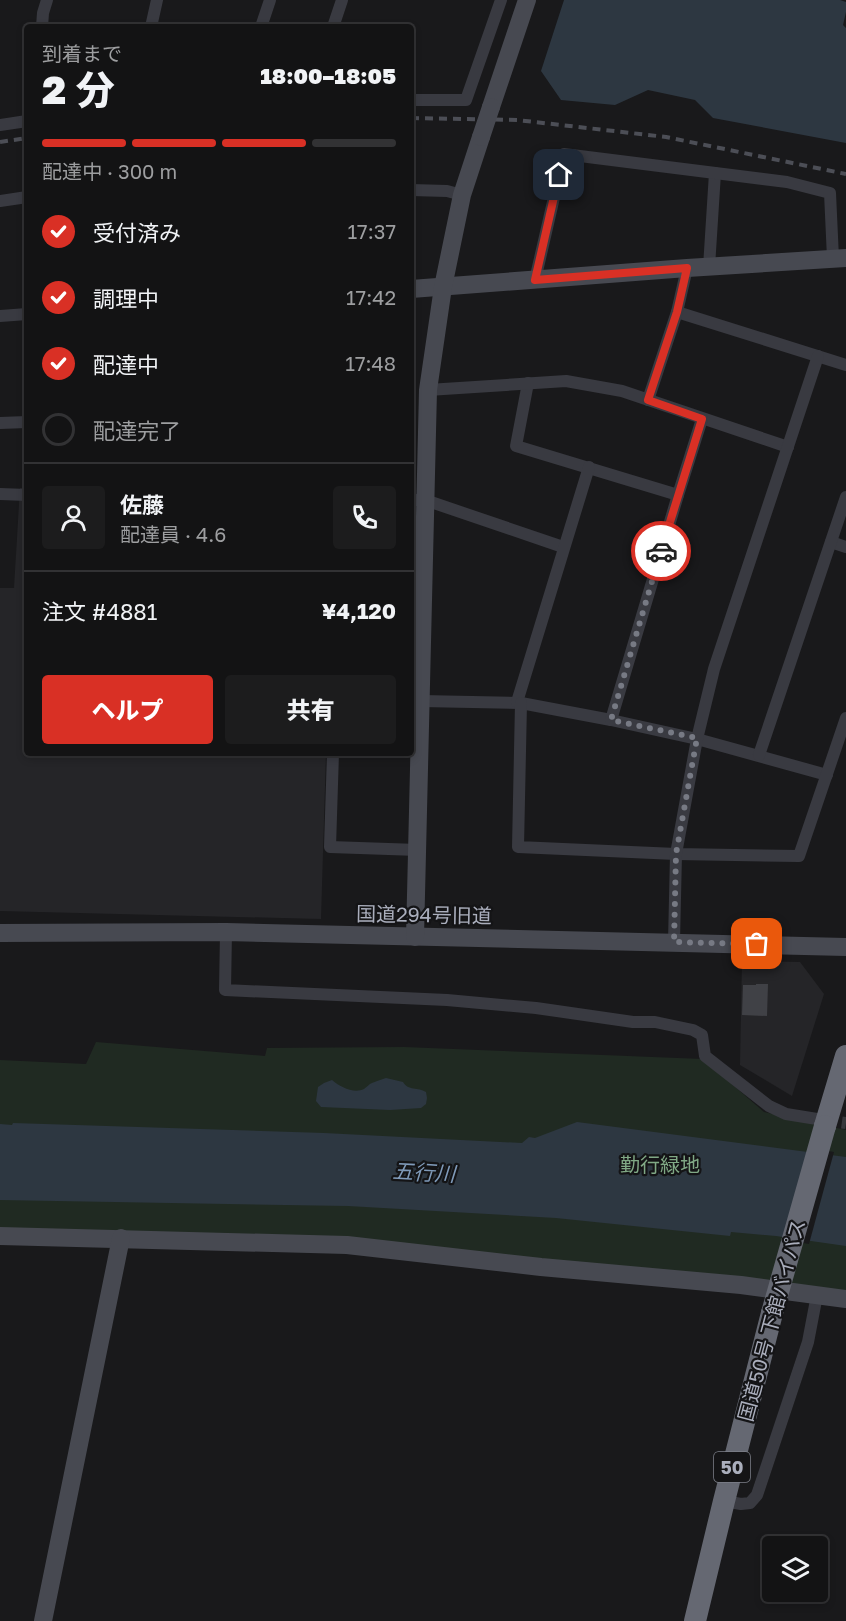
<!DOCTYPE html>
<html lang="ja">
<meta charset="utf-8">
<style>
body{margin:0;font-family:"Golos Text","Noto Sans JP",sans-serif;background:#1c1c1d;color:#f1f3f6;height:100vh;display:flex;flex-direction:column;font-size:22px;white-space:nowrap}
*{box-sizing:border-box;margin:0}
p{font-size:20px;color:#9d9ea0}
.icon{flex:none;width:33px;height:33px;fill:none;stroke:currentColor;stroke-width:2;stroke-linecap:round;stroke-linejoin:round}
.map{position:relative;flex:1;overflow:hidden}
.drawer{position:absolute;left:24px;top:24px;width:390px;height:732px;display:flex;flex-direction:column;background:#131314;border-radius:6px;box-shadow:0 3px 9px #0003,0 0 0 2px #323234}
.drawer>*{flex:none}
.controls{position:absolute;left:762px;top:1536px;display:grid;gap:12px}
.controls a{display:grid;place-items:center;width:66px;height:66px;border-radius:6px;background:#131314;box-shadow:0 3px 9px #0003,0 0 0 2px #323234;font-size:30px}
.pin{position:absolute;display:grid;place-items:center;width:51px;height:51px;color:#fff;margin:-26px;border-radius:12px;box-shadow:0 3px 9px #0006}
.courier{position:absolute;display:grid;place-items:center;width:60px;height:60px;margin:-30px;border:4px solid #d93025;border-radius:50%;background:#fff;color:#222;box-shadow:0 2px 8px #0007}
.headline em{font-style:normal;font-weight:800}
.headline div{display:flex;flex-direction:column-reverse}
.headline{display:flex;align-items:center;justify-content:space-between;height:102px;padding:0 18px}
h1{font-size:39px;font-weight:800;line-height:45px}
.bar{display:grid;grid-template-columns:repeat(4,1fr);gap:9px 6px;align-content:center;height:72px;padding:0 18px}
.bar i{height:8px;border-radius:4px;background:#323234}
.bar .selected{background:#d93025}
.bar p{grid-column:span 4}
.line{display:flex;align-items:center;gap:15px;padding:0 18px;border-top:2px solid #323234}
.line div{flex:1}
.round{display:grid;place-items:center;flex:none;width:63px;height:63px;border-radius:6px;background:#1c1c1d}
ol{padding:0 18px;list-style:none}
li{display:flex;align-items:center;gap:18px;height:66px}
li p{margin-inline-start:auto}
li .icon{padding:6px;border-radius:50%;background:#d93025;color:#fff;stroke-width:4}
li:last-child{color:#9d9ea0}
li i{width:33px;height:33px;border:3px solid #323234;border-radius:50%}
.action{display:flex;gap:12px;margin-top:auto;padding:12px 18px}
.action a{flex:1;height:69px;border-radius:6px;background:#d93025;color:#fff;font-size:24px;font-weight:800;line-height:69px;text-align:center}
.action a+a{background:#1c1c1d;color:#f1f3f6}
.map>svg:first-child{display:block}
.built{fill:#252528}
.green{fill:#202a22}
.water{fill:#2d3741}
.pier{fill:#19191b}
.building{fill:#404146}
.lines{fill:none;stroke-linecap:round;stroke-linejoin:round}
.street-tunnel{stroke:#36373b;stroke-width:12;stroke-dasharray:12 6;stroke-linecap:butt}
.street{stroke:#393a41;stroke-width:12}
.secondary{stroke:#474951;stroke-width:18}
.highway{stroke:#656872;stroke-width:22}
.rail{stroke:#4c4e56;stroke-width:4;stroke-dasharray:8 6;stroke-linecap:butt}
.secondary-bridge{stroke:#474951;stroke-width:18}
.highway-bridge{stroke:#656872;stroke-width:22}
.done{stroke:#777a84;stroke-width:6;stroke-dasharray:0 10.8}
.route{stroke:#d93025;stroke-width:8}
.labels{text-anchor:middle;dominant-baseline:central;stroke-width:4.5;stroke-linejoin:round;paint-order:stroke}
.shield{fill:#141416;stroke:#7d808a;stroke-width:1.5}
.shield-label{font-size:18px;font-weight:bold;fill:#aaaebc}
.street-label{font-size:20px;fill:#aaaebc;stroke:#141416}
.park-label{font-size:20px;fill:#80a885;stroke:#141416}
.water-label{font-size:21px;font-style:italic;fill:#7f9ab9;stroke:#141416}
</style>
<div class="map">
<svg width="846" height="1621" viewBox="0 0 846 1621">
<rect width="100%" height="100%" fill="#19191b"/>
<g class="built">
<polygon points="20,488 27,488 27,753 326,753 321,919 0,911 0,588 14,588"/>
<polygon points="742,961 800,962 824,994 792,1096 740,1065"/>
</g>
<polygon class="green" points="96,1042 265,1056 267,1048 404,1047 703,1059 764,1112 846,1130 846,1291 813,1287 0,1228 0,1060 86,1064"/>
<g class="water">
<polygon points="564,0 840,0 846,2 846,12 843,25 846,28 846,143 713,118 695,100 648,90 615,105 561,100 541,71"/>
<path d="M386 1078 403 1082C408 1091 418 1087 426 1092L427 1098 426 1104 421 1108 390 1110 321 1107 316 1101 318 1087 324 1083 332 1080C340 1087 354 1094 364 1089 367 1087 369 1084 372 1083 376 1081 381 1080 386 1078Z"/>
<polygon points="577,1122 846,1157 846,1246 776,1236 731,1232 730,1236 556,1218 348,1206 0,1200 0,1124 12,1125 13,1123 324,1133 522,1143 529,1137 535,1138"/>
</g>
<polygon class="pier" points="811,1148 834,1152 809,1244 784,1240"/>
<polygon class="building" points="756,984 768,984 767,1016 742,1015 743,985 756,985"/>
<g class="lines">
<polyline class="street-tunnel" points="824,1120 846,1123"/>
<g class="street">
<polyline points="42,27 43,13 47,0"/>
<polyline points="151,27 157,0"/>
<polyline points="261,27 270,0"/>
<polyline points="333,27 342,0"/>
<polyline points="411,100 466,100 501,0"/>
<polyline points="0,125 27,121"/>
<polyline points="411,190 447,191 462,195"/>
<polyline points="0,201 27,197"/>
<polyline points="709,267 715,173"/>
<polyline points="535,280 564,154 787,182 830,193 833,258"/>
<polyline points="677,312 846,365"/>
<polyline points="0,316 27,314"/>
<polyline points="528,383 516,446 678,495"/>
<polyline points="428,390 566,381 622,391 788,447"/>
<polyline points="648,400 677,312 687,268"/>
<polyline points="0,423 27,422"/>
<polyline points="0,494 27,495"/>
<polyline points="411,500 425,500 563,547"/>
<polyline points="831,542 846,547"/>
<polyline points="421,701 521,703 611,720 697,739 827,775"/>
<polyline points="517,702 589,467"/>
<polyline points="521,703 518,847 676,854 799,856 846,718"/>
<polyline points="611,720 678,495 702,419"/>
<polyline points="333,753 330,847 418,850"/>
<polyline points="759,755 846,497"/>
<polyline points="226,932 225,990 447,1000 536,1008 633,1022 655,1022 693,1030 702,1035 705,1056 769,1106 786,1114 817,1119"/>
<polyline points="674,942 676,854 697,739 714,669 818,356"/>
<polyline points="724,1501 741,1504 750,1503 757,1495 808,1342 817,1295"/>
</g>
<g class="secondary">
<polyline points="491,107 527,0"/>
<polyline points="411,289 687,268 846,258"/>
<polyline points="0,933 226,932 846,947"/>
<polyline points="415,937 428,390 443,287 462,195 481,137"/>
<polyline points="0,1236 347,1245 541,1267 741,1285 846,1299"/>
<polyline points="43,1621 121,1238"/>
</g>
<g class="highway">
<polyline points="825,1126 846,1056"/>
<polyline points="695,1621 724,1501 772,1313"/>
</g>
<g class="rail">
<polyline points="411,118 517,120 666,137 846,174"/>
<polyline points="0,142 27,138"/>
</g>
<polyline class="secondary-bridge" points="481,137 491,107"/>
<polyline class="highway-bridge" points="772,1313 825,1126"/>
</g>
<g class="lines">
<polyline class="done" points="661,551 611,720 697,738 676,854 674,942 757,944"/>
<polyline class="route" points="559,175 535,280 687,268 677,312 648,400 702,419 661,551"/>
</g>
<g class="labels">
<rect class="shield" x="714" y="1452" width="36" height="30" rx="4.5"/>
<g class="shield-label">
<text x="732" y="1467">50</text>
</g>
<g class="street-label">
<text transform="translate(424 914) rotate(1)">国道294号旧道</text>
<text transform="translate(771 1320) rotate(-75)">国道50号 下館バイパス</text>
</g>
<g class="park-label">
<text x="660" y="1164">勤行緑地</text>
</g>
<g class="water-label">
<text transform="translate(424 1172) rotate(3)">五行川</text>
</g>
</g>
</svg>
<div class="controls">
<a><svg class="icon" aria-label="layers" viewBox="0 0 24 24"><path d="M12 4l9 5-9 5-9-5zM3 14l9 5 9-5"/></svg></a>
</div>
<div class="pin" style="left:757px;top:944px;background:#ea580c"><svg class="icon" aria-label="bag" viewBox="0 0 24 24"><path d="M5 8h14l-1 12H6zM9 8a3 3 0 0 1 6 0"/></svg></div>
<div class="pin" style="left:559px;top:175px;background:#1f2937"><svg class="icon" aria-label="home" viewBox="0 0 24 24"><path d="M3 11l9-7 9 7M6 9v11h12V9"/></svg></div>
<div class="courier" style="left:661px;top:551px"><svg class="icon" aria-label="car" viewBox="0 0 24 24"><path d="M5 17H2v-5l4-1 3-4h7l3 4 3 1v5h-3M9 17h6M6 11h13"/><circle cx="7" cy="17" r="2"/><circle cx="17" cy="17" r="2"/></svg></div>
<section class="drawer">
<div class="headline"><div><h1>2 分</h1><p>到着まで</p></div><em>18:00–18:05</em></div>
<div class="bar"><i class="selected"></i><i class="selected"></i><i class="selected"></i><i></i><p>配達中 · 300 m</p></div>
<ol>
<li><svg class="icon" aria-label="check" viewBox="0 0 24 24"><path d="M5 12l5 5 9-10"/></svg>受付済み<p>17:37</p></li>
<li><svg class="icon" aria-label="check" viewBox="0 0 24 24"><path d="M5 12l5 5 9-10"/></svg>調理中<p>17:42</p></li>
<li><svg class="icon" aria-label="check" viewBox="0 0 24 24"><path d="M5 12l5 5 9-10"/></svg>配達中<p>17:48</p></li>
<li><i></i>配達完了</li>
</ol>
<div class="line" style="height:108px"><a class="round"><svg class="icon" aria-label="person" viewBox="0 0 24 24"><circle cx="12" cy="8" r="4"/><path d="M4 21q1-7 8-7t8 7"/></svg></a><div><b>佐藤</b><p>配達員 · 4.6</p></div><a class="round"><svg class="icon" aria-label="phone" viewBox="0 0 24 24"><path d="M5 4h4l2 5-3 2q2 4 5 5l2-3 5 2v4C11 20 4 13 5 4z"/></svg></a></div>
<div class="line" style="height:78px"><div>注文 #4881</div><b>¥4,120</b></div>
<div class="action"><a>ヘルプ</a><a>共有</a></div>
</section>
</div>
